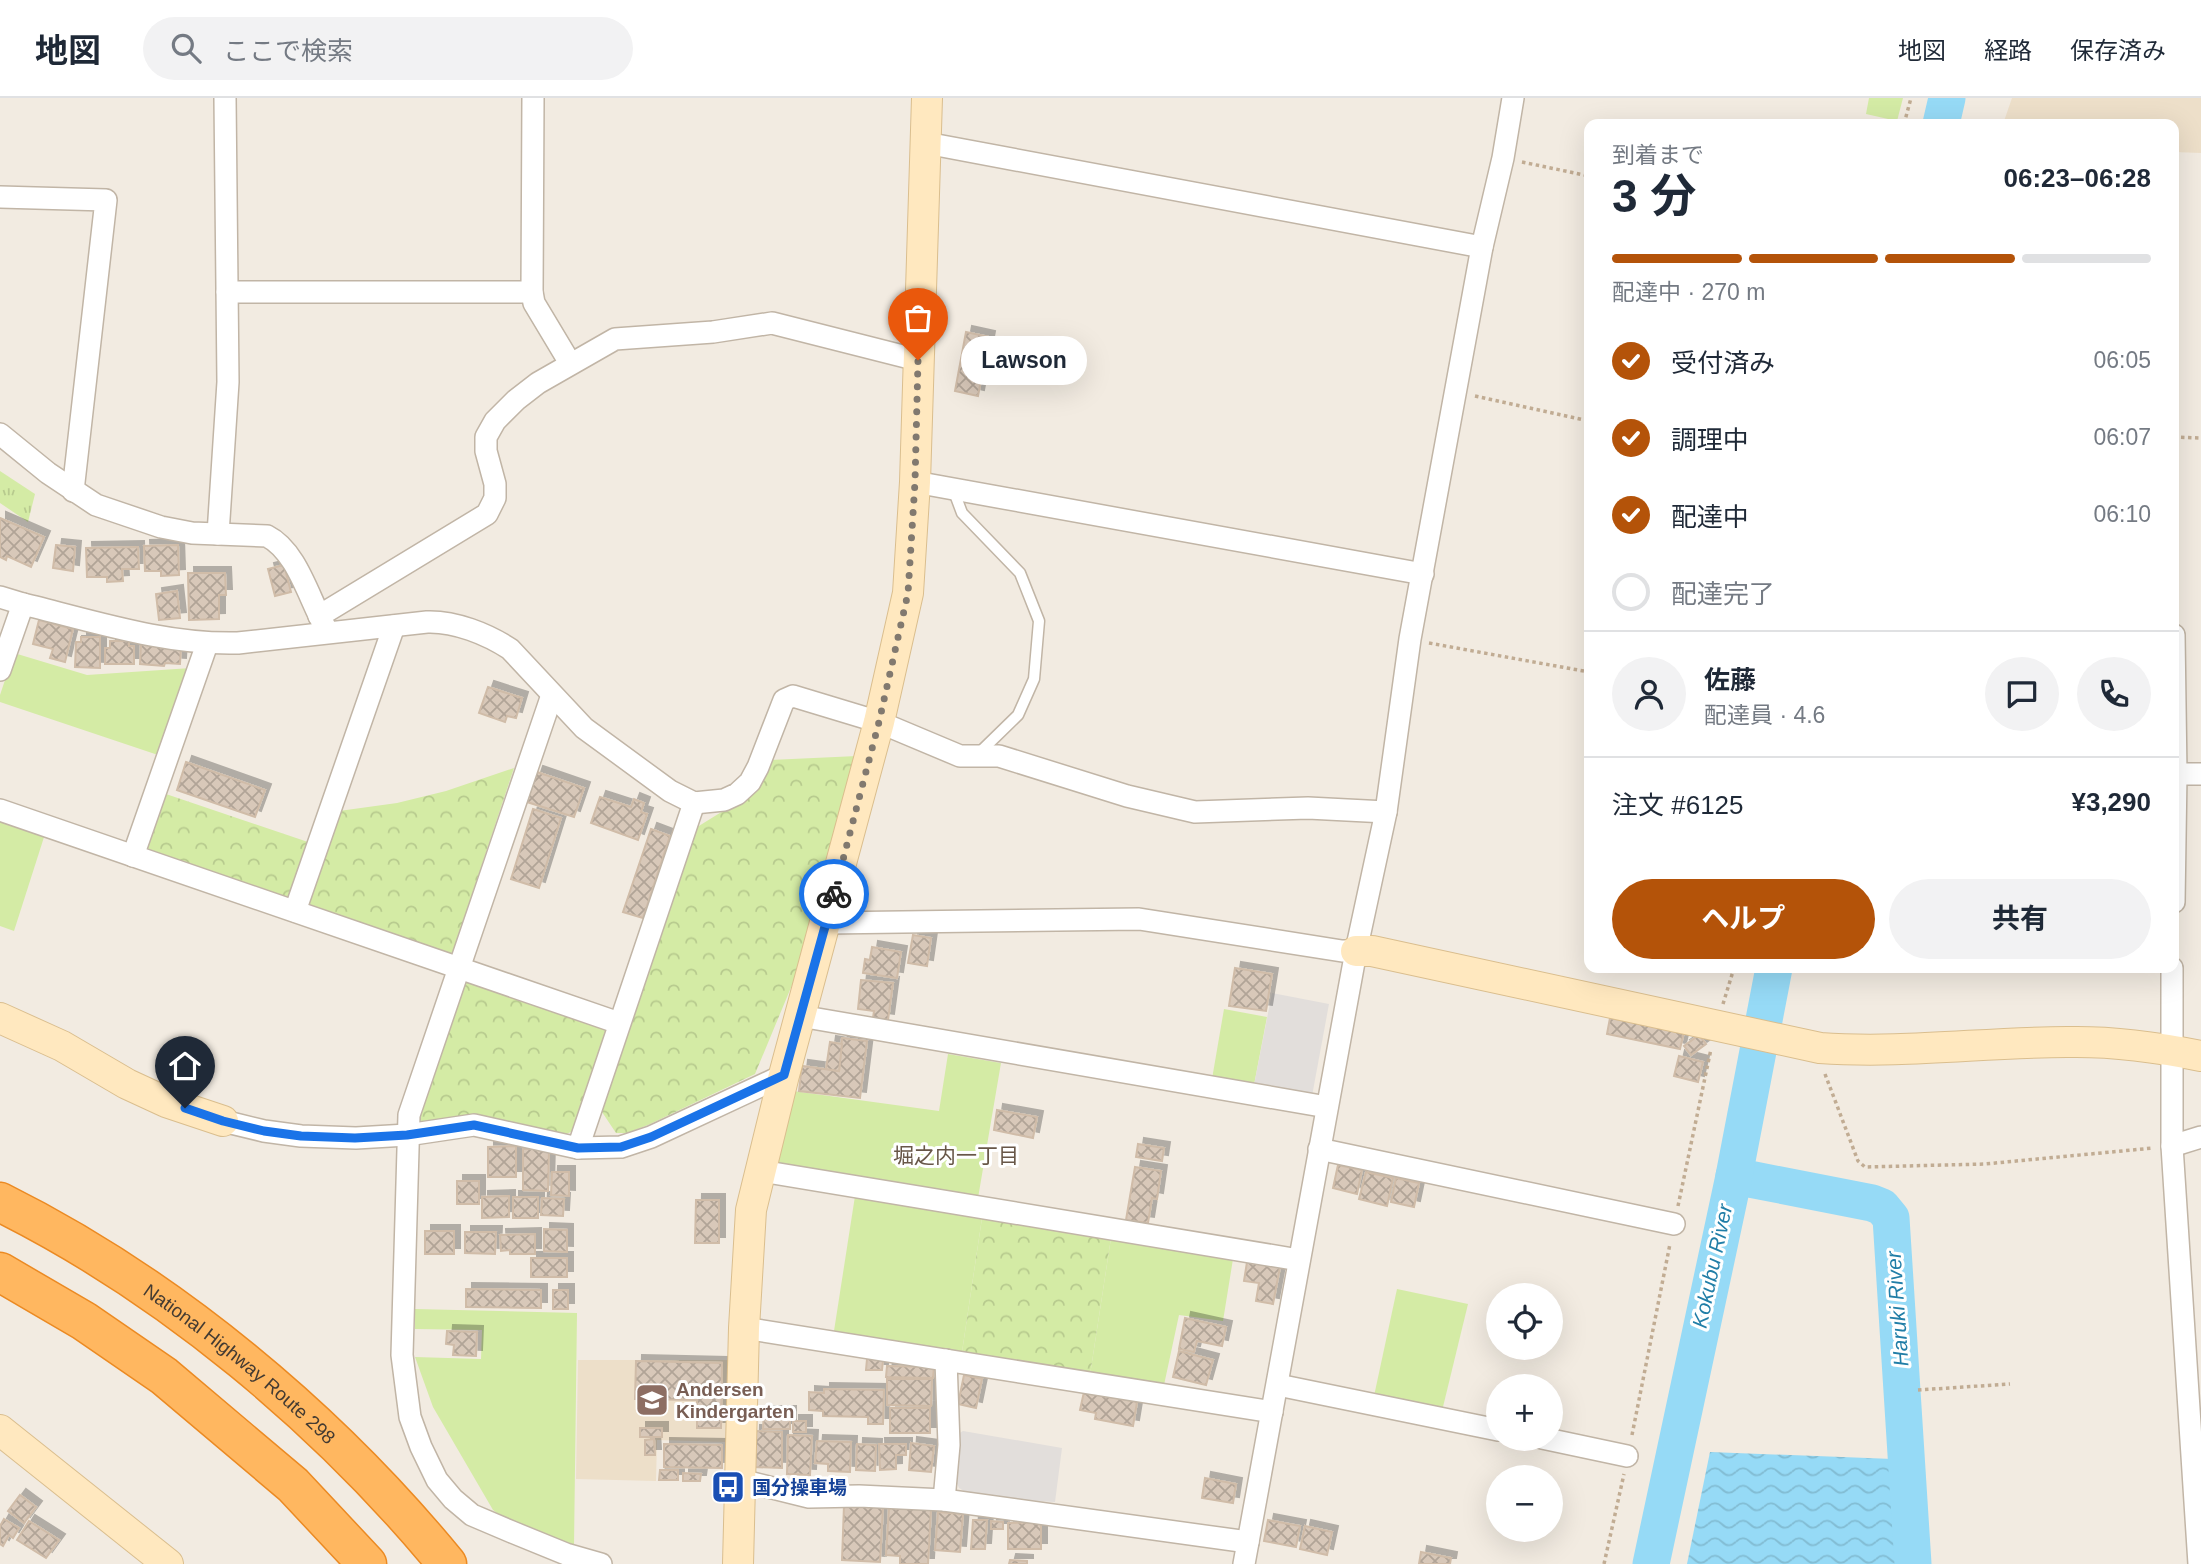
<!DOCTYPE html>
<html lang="ja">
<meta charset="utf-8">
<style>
body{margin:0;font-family:Helvetica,"Noto Sans JP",sans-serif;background:#f2f2f3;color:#1f2937;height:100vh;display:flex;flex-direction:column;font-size:26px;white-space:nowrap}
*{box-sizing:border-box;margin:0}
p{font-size:23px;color:#747a83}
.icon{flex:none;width:38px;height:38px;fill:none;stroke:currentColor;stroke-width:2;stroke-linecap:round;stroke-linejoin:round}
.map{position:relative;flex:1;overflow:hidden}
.sheet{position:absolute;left:1584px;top:21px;width:595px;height:854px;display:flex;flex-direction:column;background:#fff;border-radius:14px;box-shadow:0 7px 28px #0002}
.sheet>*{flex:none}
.tools{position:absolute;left:1486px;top:1185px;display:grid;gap:14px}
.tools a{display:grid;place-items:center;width:77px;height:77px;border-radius:50%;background:#fff;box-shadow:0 7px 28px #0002;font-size:35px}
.pin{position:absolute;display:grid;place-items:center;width:60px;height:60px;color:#fff;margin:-72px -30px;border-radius:50% 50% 50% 0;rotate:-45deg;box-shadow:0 0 7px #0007}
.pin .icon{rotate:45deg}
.courier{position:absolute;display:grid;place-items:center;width:70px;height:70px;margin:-35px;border:5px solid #1a73e8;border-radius:50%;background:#fff;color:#222;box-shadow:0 2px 9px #0007}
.bubble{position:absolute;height:49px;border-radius:24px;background:#fff;box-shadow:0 7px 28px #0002;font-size:23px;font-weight:700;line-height:49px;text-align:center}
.overview em{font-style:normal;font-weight:700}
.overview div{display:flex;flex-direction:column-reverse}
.overview{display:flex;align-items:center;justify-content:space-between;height:119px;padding:0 28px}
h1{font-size:46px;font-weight:700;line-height:52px}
.bar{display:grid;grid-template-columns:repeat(4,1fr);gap:10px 7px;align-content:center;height:84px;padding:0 28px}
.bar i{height:9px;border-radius:5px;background:#e0e1e3}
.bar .on{background:#b45309}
.bar p{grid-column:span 4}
.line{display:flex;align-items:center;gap:18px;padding:0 28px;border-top:2px solid #e0e1e3}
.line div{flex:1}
.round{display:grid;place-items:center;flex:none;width:74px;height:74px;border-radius:37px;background:#f2f2f3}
ol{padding:0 28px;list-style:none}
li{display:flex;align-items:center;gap:21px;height:77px}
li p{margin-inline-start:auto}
li .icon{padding:7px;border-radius:50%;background:#b45309;color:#fff;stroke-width:4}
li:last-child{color:#747a83}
li i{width:38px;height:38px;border:4px solid #e0e1e3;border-radius:50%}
.button{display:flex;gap:14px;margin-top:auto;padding:14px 28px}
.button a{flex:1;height:80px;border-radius:42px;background:#b45309;color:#fff;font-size:28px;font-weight:700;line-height:80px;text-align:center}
.button a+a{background:#f2f2f3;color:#1f2937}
header{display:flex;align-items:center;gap:42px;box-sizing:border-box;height:98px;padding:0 35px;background:#fff;border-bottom:2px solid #e0e1e3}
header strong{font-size:33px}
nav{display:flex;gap:38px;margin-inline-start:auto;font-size:24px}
.search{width:490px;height:63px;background:#f2f2f3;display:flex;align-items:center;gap:18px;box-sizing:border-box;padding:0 24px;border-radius:38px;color:#747a83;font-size:26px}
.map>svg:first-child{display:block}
.education{fill:#eddfc9}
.green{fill:#d4eba5}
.forest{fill:url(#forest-crowns)}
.park{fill:url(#park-tufts)}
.parking{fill:#e2dedb}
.water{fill:url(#water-waves)}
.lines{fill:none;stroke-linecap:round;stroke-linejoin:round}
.river{stroke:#96daf6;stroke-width:37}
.building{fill:url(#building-cross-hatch);stroke:#d0bca8;stroke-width:2;filter:url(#shadow)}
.lane-casing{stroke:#c1b5a6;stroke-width:13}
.street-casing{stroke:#c1b5a6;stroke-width:24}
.secondary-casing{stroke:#dabe8e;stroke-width:32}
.highway-casing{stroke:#eb8a23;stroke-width:41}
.path{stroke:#c1ac93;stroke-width:3.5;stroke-dasharray:3.5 3.5;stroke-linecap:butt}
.lane{stroke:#fff;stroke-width:10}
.street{stroke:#fff;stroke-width:21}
.secondary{stroke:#ffe8bf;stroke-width:30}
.highway{stroke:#ffb760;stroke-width:38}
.done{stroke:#81796f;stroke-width:7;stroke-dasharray:0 12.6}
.route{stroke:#1a73e8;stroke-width:9}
.labels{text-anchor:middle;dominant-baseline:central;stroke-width:6;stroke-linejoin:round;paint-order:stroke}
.street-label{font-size:19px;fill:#443b32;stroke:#fff}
.education-label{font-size:19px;font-weight:bold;fill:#785e54;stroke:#fff;text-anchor:start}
.transit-label{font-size:19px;font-weight:bold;fill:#164399;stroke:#fff;text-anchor:start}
.neighbourhood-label{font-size:21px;fill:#685748;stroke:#fff}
.water-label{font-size:21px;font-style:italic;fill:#217ea7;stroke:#fff}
</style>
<header>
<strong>地図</strong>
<div class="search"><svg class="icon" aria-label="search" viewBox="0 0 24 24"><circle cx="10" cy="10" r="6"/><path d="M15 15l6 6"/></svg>ここで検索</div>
<nav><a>地図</a><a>経路</a><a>保存済み</a></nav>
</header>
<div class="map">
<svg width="2201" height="1466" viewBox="0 0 2201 1466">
<defs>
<pattern id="forest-crowns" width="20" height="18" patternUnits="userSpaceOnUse" patternTransform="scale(1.75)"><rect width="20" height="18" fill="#d4eba5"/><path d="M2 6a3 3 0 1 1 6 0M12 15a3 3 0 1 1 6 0" fill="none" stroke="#b7ca8e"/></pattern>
<pattern id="park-tufts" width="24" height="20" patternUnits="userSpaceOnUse" patternTransform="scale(1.75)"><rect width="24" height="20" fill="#d4eba5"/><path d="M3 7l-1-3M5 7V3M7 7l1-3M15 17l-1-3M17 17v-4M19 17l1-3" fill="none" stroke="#b7ca8e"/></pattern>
<pattern id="water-waves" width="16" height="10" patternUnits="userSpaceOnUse" patternTransform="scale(1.75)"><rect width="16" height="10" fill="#96daf6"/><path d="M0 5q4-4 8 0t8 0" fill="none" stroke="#82bcd3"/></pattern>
<pattern id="building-cross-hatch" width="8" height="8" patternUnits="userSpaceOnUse" patternTransform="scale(1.75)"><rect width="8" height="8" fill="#d8c8b9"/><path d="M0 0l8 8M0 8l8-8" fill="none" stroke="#b1a497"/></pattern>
<filter id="shadow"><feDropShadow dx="6" dy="-6" stdDeviation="0" flood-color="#0004"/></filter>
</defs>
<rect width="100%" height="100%" fill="#f2ebe1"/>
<g class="education">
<polygon points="2012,0 2201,0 2201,55 2174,54 2174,26 2003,26"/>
<polygon points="578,1262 729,1262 726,1344 657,1342 656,1383 576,1381"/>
</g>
<g class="green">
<polygon points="1869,0 1903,0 1897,23 1866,16"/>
<polygon points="14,555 87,577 191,570 158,657 0,604 0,597"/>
<polygon points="0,719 45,736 14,833 0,828"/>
<polygon points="1224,911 1267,919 1254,987 1212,981"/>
<polygon points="948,956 1001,965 978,1100 783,1070 775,1062 793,993 939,1013"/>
<polygon points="855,1098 982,1120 962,1254 834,1233"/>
<polygon points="1111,1140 1233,1161 1223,1223 1179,1217 1164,1287 1090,1277"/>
<polygon points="1397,1191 1468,1206 1442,1313 1374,1298"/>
<polygon points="415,1211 577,1215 574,1448 505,1421 493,1412 433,1309 415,1259 481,1261 482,1232 415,1231"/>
</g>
<g class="forest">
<polygon points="857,658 802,863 755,976 648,1027 627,1035 616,1035 600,1011 694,731 752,695 766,677 770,662"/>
<polygon points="514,670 453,854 445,858 308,809 339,713 397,705 446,693"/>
<polygon points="163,695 308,744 292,794 287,799 280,799 150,754 147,748"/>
<polygon points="469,881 600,926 606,933 573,1033 564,1037 479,1019 423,1024 418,1021 461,883"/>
<polygon points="982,1120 1111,1140 1090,1277 962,1254"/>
</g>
<polygon class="park" points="0,373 35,396 28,424 0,405"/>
<g class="parking">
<polygon points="1272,895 1329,906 1312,998 1254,987"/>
<polygon points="963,1333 1062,1350 1055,1404 986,1400 969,1396 959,1390 955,1381 958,1336"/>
</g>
<polygon class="water" points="1710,1354 1893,1361 1901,1466 1687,1466"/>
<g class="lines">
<g class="river">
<polyline points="1941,26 1947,0"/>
<polyline points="1734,1078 1872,1105 1882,1109 1891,1120 1913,1466"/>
<polyline points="1651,1466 1734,1078 1774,870"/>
</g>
</g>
<g class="building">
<polygon points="966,234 989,239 978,298 955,293"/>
<polygon points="0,420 44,439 31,469 7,458 6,462 0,459"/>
<polygon points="56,447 75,449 73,473 53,470"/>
<polygon points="178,447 179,477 161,478 161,473 145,473 144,448"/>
<polygon points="138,449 139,471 122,471 123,483 107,484 107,479 87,479 86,450"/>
<polygon points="284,467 291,494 275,498 268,471"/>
<polygon points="188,475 225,475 226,497 219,497 219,521 189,522"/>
<polygon points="177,493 180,520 159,522 156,496"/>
<polygon points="39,522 73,531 65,564 50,560 53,551 33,546"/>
<polygon points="81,539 100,539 100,570 75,569 76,544 81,544"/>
<polygon points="110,543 129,543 129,548 134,548 134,566 105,566 105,550 110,550"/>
<polygon points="141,546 181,549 180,566 165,565 164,568 140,566"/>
<polygon points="488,589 522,600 516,620 507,618 505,624 479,615"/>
<polygon points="186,664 265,692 255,719 177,692"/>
<polygon points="537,674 584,690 574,719 527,704"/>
<polygon points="600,699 631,709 634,701 644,705 641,714 647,716 638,742 591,725"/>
<polygon points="533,711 561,720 539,790 511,781"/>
<polygon points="651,731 670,738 643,820 623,814"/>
<polygon points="913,837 931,840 927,868 908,865"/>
<polygon points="872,849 901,854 897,880 863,875 865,861 870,862"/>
<polygon points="1235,870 1272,876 1266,913 1229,908"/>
<polygon points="861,882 893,885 888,922 873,920 874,913 858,911"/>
<polygon points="1610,920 1684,934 1680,951 1607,936"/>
<polygon points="1699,937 1706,946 1691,957 1684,948"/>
<polygon points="842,940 867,943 860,1000 799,993 802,968 839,973"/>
<polygon points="830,944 842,946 839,973 826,971"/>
<polygon points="1679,958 1703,964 1698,984 1674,978"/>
<polygon points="997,1012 1037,1019 1033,1040 994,1032"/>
<polygon points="1138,1046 1164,1050 1162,1063 1136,1059"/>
<polygon points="516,1048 516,1079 488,1079 488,1049"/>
<polygon points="523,1051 549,1051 548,1093 523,1092"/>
<polygon points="1338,1067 1362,1072 1357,1096 1333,1090"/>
<polygon points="1135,1069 1161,1073 1157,1101 1152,1100 1148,1125 1126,1122"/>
<polygon points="552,1074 569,1074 569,1098 551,1097"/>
<polygon points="1366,1074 1393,1080 1387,1108 1359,1101"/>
<polygon points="1396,1080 1419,1085 1414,1109 1391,1104"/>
<rect x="457" y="1083" width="22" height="23"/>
<polygon points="509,1098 509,1119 482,1120 482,1099"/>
<rect x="513" y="1099" width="25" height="21"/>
<polygon points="542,1100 564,1101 563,1118 541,1117"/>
<polygon points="696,1102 719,1102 719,1145 695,1145"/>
<polygon points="544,1131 567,1132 567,1154 544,1153"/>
<rect x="425" y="1133" width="29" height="23"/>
<polygon points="465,1134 496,1134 495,1156 465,1155"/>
<polygon points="535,1136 535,1156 510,1156 510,1152 501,1153 500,1137"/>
<rect x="531" y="1160" width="36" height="19"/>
<polygon points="1247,1164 1280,1169 1273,1206 1256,1203 1259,1185 1244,1183"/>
<polygon points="466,1191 541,1192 541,1210 466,1209"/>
<rect x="553" y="1192" width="15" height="19"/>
<polygon points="1185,1220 1226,1229 1222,1248 1197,1243 1194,1254 1179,1251"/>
<polygon points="447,1233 477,1234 476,1258 453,1257 454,1247 446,1246"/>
<polygon points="1179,1253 1213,1262 1206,1287 1173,1279"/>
<polygon points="867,1261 883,1262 882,1272 866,1272"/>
<polygon points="636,1263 722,1265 721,1330 697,1330 697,1302 635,1301"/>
<polygon points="887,1268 934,1269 933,1280 886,1279"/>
<polygon points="964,1277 982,1281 976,1310 958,1306"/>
<polygon points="887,1281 932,1281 931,1308 887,1307"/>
<polygon points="824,1291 884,1292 883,1326 868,1326 868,1319 823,1318 823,1313 809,1312 809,1294 824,1295"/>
<polygon points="1084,1294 1137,1304 1133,1328 1095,1321 1096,1315 1080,1312"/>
<rect x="890" y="1310" width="40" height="25"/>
<polygon points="764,1314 790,1314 790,1331 763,1331"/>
<rect x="793" y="1323" width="13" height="11"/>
<rect x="640" y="1330" width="22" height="9"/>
<polygon points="754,1333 782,1334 782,1370 753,1369"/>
<polygon points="788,1337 812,1338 810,1377 787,1376"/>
<polygon points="654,1341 655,1357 645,1357 645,1342"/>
<polygon points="817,1343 851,1344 850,1374 828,1373 828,1366 815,1365"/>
<polygon points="911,1345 934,1348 931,1374 909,1372"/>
<polygon points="664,1346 722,1347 722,1370 664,1369"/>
<polygon points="857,1346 876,1347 875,1373 856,1372"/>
<polygon points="879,1346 906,1346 906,1357 896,1357 896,1371 880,1372"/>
<polygon points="660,1372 678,1372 678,1382 659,1382"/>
<polygon points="683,1375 701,1376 700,1383 683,1383"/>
<polygon points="1205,1380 1236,1386 1233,1405 1202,1400"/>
<polygon points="20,1397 36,1409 24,1425 8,1413"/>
<polygon points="844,1407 883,1409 880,1464 842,1462"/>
<polygon points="889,1410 931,1412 928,1466 900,1466 900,1458 886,1457"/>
<polygon points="938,1414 963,1416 960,1454 935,1452"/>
<polygon points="4,1421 19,1430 13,1440 9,1437 3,1448 0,1446 0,1428"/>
<polygon points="973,1422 987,1422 985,1451 971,1451"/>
<polygon points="1268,1422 1300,1428 1296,1449 1264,1443"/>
<polygon points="29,1423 59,1442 46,1460 17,1442"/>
<polygon points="991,1423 1003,1424 1003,1431 991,1431"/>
<polygon points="1041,1424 1041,1451 1008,1451 1008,1425"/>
<polygon points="1305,1428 1332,1434 1327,1457 1300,1451"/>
<polygon points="1421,1454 1451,1460 1450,1466 1419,1466"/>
<polygon points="1010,1462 1027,1463 1027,1466 1009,1466"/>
</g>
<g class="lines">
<defs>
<polyline id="lane" points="953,391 962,415 1020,475 1039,523 1034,581 1018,617 978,656"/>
<g id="street">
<polyline points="533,0 532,194 534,205 570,265"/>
<polyline points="926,45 1482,149"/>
<polyline points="0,99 106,102 73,393"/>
<polyline points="227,194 532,194"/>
<path d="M0 336 48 375 96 407 161 429 192 435 267 438C297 453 309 501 325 529"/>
<polyline points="915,384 1423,476"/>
<polyline points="218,436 228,284 225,0"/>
<path d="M0 499 23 506C93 523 165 547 238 545L427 524C455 523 487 536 510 551L584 630 670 693 694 705 724 702 737 696 750 684 758 669 784 602 793 598 879 624 960 658H999L1127 698 1195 714 1308 710 1386 714"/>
<polyline points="319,518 487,416 495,400 495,386 486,353 486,339 495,323 516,302 538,285 615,241 713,234 772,225 918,262"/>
<polyline points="2174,537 2176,676 2174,804"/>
<polyline points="0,572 23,506"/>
<polyline points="552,597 409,1017 402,1257 410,1319 421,1349 437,1382 453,1401 472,1417 512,1434 566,1456 601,1466"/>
<polyline points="2176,676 2201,676"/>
<polyline points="0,712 619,925"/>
<polyline points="133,758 207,546"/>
<polyline points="295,813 394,528"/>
<polyline points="826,825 1139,821 1342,853 1356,853"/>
<polyline points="2172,870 2172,1048 2199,1466"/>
<polyline points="800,918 1327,1009"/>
<polyline points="223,1023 264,1033 301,1038 356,1040 407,1037 474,1027 578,1050 621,1049 651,1039 784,977"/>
<polyline points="2172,1048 2201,1039"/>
<polyline points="578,1050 694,705"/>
<polyline points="1319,1051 1674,1126"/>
<polyline points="761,1073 1299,1162"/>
<polyline points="744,1230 1272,1314"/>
<polyline points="1278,1287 1498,1332"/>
<polyline points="1542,1340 1627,1358"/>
<polyline points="740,1382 809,1399 859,1398 944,1402 1248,1444"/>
<polyline points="944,1402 949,1347 946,1262"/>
<polyline points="1244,1466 1356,853 1386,714 1410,541 1482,149 1503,60 1513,0"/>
</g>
<g id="secondary">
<path d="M1356 853H1372L1820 950C1903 956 1985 944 2067 944 2113 943 2157 949 2201 958"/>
<polyline points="0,920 62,948 127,986 166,1004 223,1023"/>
<polyline points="0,1332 168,1466"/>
<polyline points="738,1466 744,1230 751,1112 784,977 879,624 908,495 915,384 927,0"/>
</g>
<g id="highway">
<path id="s1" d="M0 1104C169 1188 328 1321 447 1466"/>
<polyline points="0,1174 84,1223 164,1278 293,1387 367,1466"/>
</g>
</defs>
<use href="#lane" class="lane-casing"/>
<use href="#street" class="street-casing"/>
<use href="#secondary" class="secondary-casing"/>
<use href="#highway" class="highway-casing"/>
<g class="path">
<polyline points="1904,26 1911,0"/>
<polyline points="1522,64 1589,78"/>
<polyline points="1475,298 1589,323"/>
<polyline points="2174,339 2201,340"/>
<polyline points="1429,545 1589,574"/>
<polyline points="1723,906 1734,870"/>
<polyline points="1825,976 1858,1063 1865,1069 1985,1066 2153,1050"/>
<polyline points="1678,1108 1711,951"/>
<polyline points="1918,1292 2010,1286"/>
<polyline points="1632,1337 1670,1146"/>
<polyline points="1604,1466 1624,1376"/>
</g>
<use href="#lane" class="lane"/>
<use href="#street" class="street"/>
<use href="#secondary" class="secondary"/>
<use href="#highway" class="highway"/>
</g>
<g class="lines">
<polyline class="done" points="834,796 879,624 908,495 915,384 918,262"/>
<polyline class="route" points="185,1010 223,1023 264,1033 301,1038 355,1040 407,1037 474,1027 578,1050 621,1049 651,1039 784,977 834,796"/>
</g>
<defs>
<symbol id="school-square" viewBox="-11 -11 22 22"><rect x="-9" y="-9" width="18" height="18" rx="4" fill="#8d6e63" stroke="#fff"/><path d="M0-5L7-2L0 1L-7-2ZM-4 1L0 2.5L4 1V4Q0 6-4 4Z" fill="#fff"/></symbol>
<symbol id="bus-square" viewBox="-11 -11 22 22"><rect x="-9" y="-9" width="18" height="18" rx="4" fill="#1a4fb4" stroke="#fff"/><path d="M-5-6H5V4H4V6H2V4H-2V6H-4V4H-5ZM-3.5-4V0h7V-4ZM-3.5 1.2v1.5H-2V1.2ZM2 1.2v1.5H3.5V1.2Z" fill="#fff"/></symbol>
</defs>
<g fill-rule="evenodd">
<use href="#school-square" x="633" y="1283" width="38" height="38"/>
<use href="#bus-square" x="709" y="1370" width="38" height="38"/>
</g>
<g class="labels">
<g class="street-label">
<text stroke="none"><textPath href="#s1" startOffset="290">National Highway Route 298</textPath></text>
</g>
<g class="education-label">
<text x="676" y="1291">Andersen<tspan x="676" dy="22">Kindergarten</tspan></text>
</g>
<g class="transit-label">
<text x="752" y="1389">国分操車場</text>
</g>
<g class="neighbourhood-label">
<text x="956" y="1057">堀之内一丁目</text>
</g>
<g class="water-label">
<text transform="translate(1712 1168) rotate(-78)">Kokubu River</text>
<text transform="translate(1897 1211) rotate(-94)">Haruki River</text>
</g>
</g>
</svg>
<div class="tools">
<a><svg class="icon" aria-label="locate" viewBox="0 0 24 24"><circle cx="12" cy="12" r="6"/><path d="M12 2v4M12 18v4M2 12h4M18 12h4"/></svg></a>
<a>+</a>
<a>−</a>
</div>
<div class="pin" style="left:918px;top:262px;background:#ea580c"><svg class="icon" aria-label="bag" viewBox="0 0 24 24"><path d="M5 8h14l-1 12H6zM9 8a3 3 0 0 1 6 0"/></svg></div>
<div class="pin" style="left:185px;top:1010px;background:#1f2937"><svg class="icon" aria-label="home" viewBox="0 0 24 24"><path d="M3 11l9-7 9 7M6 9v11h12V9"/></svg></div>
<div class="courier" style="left:834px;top:796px"><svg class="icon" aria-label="bike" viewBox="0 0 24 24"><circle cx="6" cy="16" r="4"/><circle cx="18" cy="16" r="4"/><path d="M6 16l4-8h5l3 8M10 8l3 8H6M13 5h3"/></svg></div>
<div class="bubble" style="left:961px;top:238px;width:126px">Lawson</div>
<section class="sheet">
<div class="overview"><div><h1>3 分</h1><p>到着まで</p></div><em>06:23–06:28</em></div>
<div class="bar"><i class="on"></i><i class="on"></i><i class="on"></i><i></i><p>配達中 · 270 m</p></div>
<ol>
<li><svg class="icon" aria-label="check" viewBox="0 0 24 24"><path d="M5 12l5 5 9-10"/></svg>受付済み<p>06:05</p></li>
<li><svg class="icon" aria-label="check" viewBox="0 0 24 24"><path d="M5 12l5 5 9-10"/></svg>調理中<p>06:07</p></li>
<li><svg class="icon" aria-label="check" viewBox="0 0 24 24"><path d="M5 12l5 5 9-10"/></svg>配達中<p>06:10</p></li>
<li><i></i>配達完了</li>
</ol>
<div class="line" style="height:126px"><a class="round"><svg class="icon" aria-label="person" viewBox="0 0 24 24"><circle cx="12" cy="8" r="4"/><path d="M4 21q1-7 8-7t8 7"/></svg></a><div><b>佐藤</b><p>配達員 · 4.6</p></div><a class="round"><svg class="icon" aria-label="chat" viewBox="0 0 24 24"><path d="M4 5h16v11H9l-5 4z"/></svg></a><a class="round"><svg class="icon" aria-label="phone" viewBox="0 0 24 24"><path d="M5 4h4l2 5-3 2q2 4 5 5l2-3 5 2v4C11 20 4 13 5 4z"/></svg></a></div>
<div class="line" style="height:91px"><div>注文 #6125</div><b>¥3,290</b></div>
<div class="button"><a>ヘルプ</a><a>共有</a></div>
</section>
</div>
